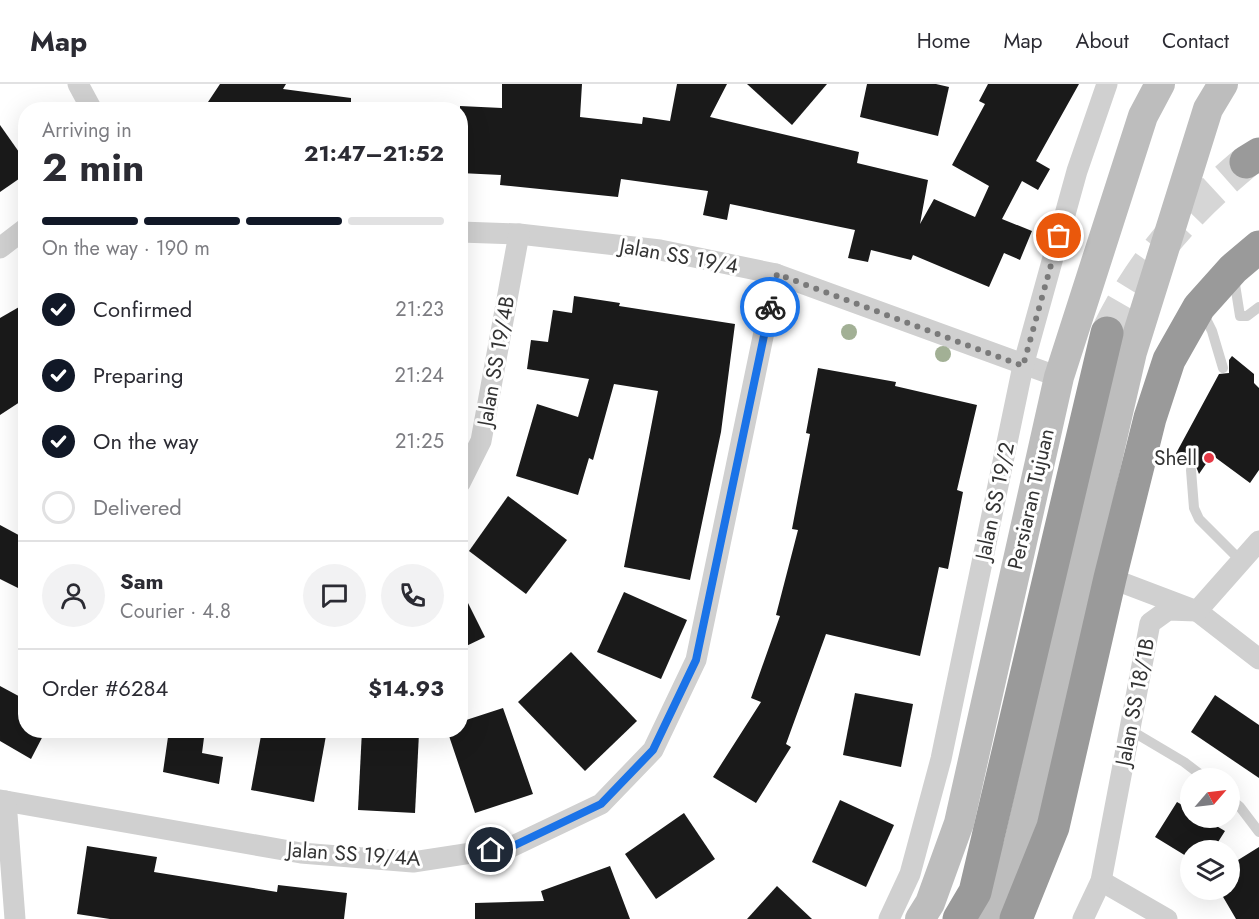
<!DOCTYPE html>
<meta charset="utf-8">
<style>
body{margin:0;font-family:Jost,sans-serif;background:#f2f2f3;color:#2b2b33;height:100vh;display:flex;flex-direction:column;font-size:22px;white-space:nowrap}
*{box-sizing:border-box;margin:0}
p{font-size:20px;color:#7c7c81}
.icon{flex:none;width:33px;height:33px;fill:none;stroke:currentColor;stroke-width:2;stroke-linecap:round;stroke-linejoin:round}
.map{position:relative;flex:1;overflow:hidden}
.details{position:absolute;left:18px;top:18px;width:450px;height:636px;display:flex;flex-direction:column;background:#fff;border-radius:24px;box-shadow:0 6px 24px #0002}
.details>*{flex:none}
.needle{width:39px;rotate:62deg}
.buttons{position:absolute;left:1180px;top:684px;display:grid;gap:12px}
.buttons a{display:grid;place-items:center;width:60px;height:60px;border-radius:50%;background:#fff;box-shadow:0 6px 24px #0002;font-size:30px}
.pin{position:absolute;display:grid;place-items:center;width:51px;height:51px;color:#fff;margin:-26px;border:3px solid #fff;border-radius:50%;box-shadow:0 2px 6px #0007}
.courier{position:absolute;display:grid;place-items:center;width:60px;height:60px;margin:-30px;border:4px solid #1a73e8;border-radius:50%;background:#fff;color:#222;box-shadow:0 2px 8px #0007}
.headline em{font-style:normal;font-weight:700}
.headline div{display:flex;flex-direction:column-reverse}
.headline{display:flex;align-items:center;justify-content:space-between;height:102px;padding:0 24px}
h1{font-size:39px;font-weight:700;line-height:45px}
.bar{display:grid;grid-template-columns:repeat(4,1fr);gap:9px 6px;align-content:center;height:72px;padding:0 24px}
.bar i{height:8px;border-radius:4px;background:#e1e1e2}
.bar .on{background:#111827}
.bar p{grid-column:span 4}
.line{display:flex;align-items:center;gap:15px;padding:0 24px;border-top:2px solid #e1e1e2}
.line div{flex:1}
.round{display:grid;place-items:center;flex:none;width:63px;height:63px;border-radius:32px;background:#f2f2f3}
ol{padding:0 24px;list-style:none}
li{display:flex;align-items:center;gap:18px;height:66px}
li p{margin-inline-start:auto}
li .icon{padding:6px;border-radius:50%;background:#111827;color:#fff;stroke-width:4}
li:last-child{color:#7c7c81}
li i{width:33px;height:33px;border:3px solid #e1e1e2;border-radius:50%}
header{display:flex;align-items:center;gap:36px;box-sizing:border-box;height:84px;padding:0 30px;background:#fff;border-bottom:2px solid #e1e1e2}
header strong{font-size:28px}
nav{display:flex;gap:33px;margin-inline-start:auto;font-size:21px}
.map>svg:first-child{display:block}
.building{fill:#1a1a1a}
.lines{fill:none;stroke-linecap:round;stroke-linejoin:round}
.highway-tunnel{stroke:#d6d6d6;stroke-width:33;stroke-dasharray:33 16;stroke-linecap:butt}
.lane{stroke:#d0d0d0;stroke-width:10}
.street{stroke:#d0d0d0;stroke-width:21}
.secondary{stroke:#bdbdbd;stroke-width:30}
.highway{stroke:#9a9a9a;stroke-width:33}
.tree{fill:#a2b095}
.done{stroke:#7a7a7a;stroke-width:6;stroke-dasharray:0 10.8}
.route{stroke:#1a73e8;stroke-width:8}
.poi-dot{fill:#e63946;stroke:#fff;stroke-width:2}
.labels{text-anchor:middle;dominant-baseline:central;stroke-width:6;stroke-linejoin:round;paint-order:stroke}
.street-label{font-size:21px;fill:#333;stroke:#fff}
.poi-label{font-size:21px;fill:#333;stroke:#fff;text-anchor:end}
</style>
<header>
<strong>Map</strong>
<nav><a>Home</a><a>Map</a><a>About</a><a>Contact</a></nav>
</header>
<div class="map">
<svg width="1259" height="835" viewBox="0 0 1259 835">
<rect width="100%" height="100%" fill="#fff"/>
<g class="building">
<polygon points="220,0 286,0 283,5 351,14 351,26 220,26 208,18"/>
<polygon points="502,0 582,0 580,33 642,40 643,33 670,37 677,0 727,0 710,33 859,68 857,79 928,96 920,140 934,115 975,133 989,102 952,81 985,20 979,17 988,0 1079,0 1036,77 1050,85 1038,106 1022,97 1002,135 1032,147 1020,176 1004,169 989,203 913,171 911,176 871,166 868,178 848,174 855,146 730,120 727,136 703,131 708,107 621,95 618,113 500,101 501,91 460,89 460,22 502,24"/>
<polygon points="747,0 827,0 792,41"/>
<polygon points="867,0 936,0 949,3 938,52 860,33"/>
<polygon points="0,41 26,78 26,90 0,108"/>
<polygon points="574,212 620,219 619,222 735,240 721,348 690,496 624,483 658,307 614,300 593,376 589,374 578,411 516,392 537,320 578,333 589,295 527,285 531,256 548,258 553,226 572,229"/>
<polygon points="26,219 26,314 0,331 0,234"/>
<polygon points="1232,272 1254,290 1254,299 1259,304 1259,386 1250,399 1212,371 1199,390 1195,380 1185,382 1173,375 1219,290 1229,289 1229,276"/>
<polygon points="818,284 896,298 895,302 977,321 957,406 963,408 948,485 939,483 920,572 826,550 786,660 791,663 756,719 713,693 761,618 751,614 780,532 776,531 798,446 792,445 810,350 806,349"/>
<polygon points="508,412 567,456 526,510 469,467"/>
<polygon points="0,441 26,455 26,508 0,495"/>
<polygon points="460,503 485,553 460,565"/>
<polygon points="624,508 687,536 661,595 597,568"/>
<polygon points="571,568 637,637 585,687 518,618"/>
<polygon points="0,602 26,616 26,646 46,646 31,675 0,657"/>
<polygon points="855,609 913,620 901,683 843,671"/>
<polygon points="1215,611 1259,641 1259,694 1191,648"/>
<polygon points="503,624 533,710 475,729 447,646 460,646 460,638"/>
<polygon points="169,646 205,646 202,669 223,673 219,700 163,688"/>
<polygon points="262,646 327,646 314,718 251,706"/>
<polygon points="362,646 419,649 415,729 358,726"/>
<polygon points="840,716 894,741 866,803 812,778"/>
<polygon points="1177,718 1191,726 1191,734 1203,734 1225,747 1213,766 1191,766 1191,775 1155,753"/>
<polygon points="684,729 715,775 656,815 625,770"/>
<polygon points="87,762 157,773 154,788 277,808 278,801 347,809 344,835 110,835 77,830"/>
<polygon points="1259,763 1259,835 1236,835 1219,806 1230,806 1230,781"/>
<polygon points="610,782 630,835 475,835 475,819 544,817 541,807"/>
<polygon points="777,802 812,835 747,835"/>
</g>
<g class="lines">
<path class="highway-tunnel" d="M1107 249C1142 177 1185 129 1246 78"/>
<g class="lane">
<polyline points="1234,194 1240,232 1247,232 1259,223"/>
<polyline points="1203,229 1212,247 1223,284"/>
<polyline points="1191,386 1194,424 1199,435 1241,477"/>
<polyline points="1130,646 1184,678 1205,694"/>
<polyline points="1230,715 1240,723 1259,748"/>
</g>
<g class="street">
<polyline points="78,0 92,26"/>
<polyline points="460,148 519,150 660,166 776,190 1059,293"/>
<polyline points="0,164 26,144"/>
<polyline points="460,399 481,357 519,150"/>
<polyline points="1110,494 1197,527 1259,575"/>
<polyline points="0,716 301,769 413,778 511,763 601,720 653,666 696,576 776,190"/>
<polyline points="6,717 15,835"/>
<polyline points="1101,797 1167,835"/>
<polyline points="889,835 910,790 941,675 1023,282 1077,87 1107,0"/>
<polyline points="1083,835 1101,797 1150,539 1168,526 1197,527 1259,457"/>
</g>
<g class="secondary">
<polyline points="920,835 930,819 959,739 1059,293 1143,32 1160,0"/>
<polyline points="989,835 1018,762 1132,268 1208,25 1223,0"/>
</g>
<g class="highway">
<polyline points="1246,78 1259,70"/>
<polyline points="959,835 975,808 1107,249"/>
<polyline points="1016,835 1053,743 1110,494 1150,334 1169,276 1199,223 1233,185 1259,163"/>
</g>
</g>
<g class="tree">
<circle cx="849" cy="248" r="8"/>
<circle cx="943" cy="270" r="8"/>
</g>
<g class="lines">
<polyline class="done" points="770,223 777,190 1023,282 1059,152"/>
<polyline class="route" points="491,766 511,763 601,720 653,666 696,576 770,223"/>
</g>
<circle class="poi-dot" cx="1209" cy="374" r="6"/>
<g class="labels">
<g class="street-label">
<text transform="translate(679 172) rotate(10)">Jalan SS 19/4</text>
<text transform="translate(496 277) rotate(-80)">Jalan SS 19/4B</text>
<text transform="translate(1031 415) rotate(-77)">Persiaran Tujuan</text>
<text transform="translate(995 417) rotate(-78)">Jalan SS 19/2</text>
<text transform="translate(1135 618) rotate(-79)">Jalan SS 18/1B</text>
<text transform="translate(354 770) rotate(4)">Jalan SS 19/4A</text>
</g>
<g class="poi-label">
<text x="1197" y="374">Shell</text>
</g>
</g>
</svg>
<div class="buttons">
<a><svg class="needle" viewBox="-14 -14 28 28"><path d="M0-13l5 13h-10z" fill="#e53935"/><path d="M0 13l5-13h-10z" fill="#7c7c81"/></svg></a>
<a><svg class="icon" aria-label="layers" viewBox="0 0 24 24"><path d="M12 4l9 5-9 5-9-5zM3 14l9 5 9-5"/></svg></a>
</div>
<div class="pin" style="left:1059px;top:152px;background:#ea580c"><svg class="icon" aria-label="bag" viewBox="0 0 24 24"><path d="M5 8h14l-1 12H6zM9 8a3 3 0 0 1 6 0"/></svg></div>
<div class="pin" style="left:491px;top:766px;background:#1f2937"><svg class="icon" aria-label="home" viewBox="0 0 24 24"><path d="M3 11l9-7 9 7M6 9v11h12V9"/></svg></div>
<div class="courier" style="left:770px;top:223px"><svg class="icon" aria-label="bike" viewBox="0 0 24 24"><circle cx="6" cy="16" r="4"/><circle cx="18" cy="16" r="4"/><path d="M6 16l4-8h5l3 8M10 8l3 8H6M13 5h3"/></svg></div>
<section class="details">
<div class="headline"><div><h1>2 min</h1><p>Arriving in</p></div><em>21:47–21:52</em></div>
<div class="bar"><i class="on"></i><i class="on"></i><i class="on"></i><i></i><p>On the way · 190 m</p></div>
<ol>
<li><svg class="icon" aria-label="check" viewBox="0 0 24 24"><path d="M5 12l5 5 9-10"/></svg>Confirmed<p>21:23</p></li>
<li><svg class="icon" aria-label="check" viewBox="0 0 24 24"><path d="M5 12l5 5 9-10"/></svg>Preparing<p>21:24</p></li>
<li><svg class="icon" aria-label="check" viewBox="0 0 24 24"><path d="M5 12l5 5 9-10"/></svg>On the way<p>21:25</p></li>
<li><i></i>Delivered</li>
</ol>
<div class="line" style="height:108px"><a class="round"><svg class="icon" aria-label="person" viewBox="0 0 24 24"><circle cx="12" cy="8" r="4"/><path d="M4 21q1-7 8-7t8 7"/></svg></a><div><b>Sam</b><p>Courier · 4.8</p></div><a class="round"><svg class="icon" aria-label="chat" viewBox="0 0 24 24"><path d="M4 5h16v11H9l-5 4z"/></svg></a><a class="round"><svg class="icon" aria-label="phone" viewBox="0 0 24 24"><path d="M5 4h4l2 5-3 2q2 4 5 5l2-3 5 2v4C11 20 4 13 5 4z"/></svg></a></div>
<div class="line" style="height:78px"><div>Order #6284</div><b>$14.93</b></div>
</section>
</div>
